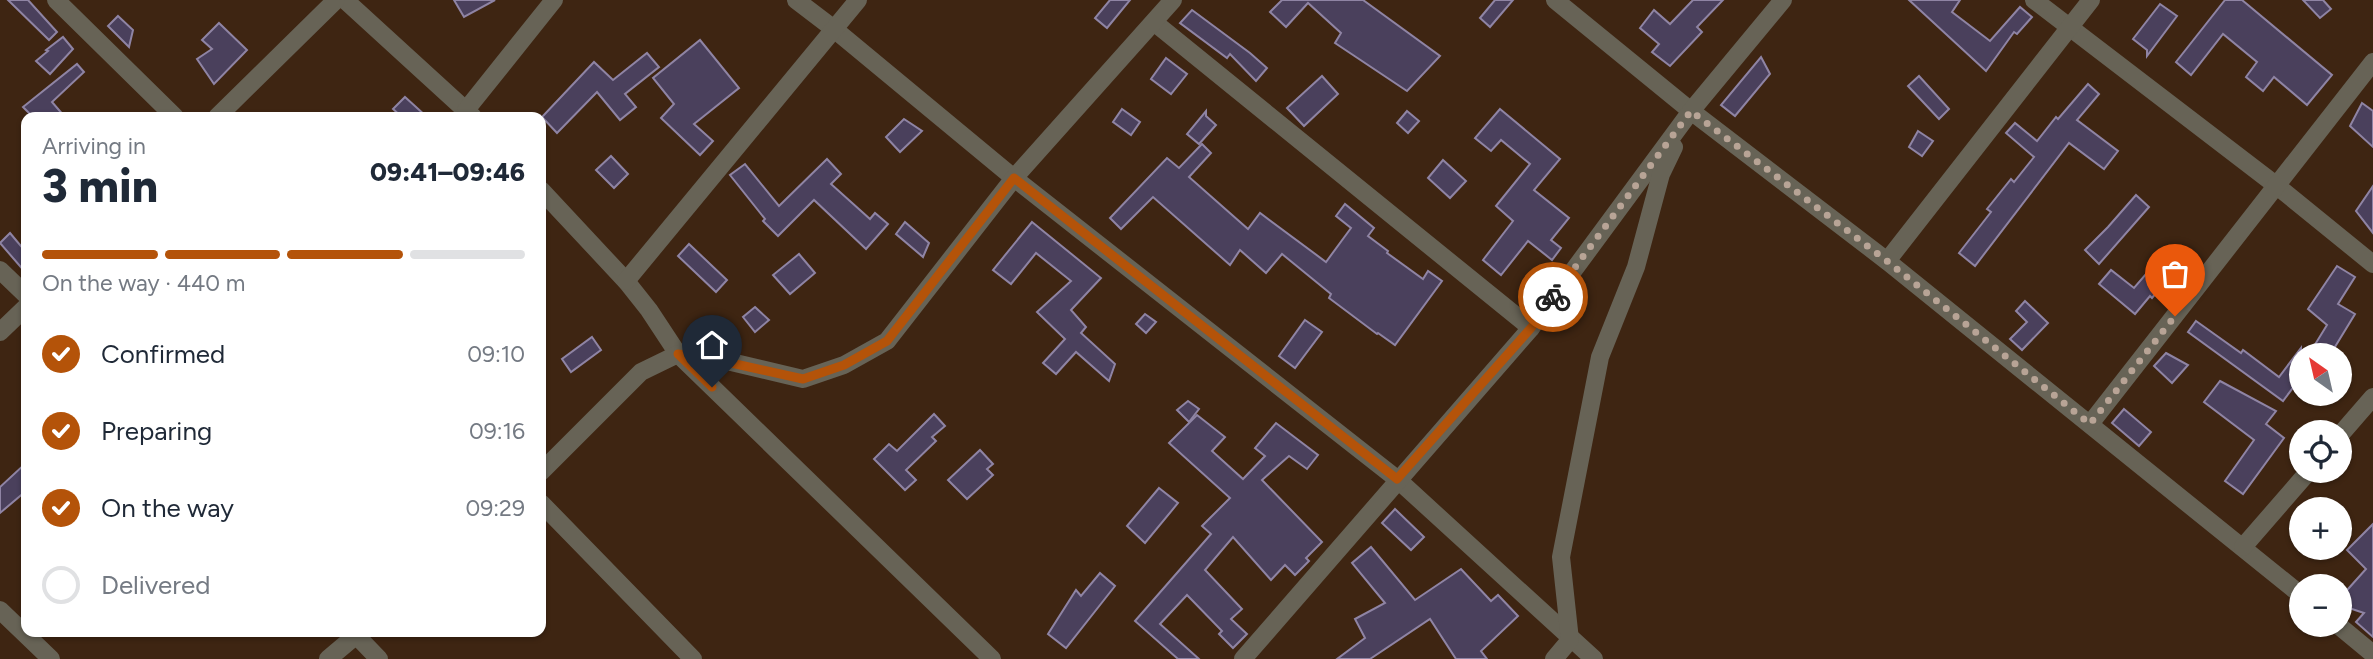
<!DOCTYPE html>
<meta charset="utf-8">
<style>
body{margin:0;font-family:Figtree,sans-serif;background:#f2f2f3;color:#1f2937;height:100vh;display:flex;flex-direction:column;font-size:26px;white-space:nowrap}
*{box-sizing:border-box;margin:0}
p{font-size:23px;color:#747a83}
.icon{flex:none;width:38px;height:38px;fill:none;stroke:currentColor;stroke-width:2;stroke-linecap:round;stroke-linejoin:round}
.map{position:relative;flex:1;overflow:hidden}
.drawer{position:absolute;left:21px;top:112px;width:525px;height:525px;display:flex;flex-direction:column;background:#fff;border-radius:14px;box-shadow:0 2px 5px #0004}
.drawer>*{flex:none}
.needle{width:46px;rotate:326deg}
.buttons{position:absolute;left:2289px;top:343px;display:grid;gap:14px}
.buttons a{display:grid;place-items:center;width:63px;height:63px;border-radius:50%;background:#fff;box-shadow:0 2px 5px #0004;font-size:35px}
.pin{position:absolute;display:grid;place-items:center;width:60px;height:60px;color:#fff;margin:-72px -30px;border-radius:50% 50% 50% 0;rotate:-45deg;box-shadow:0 0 7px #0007}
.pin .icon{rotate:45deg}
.courier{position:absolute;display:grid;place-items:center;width:70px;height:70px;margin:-35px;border:5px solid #b45309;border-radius:50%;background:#fff;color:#222;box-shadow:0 2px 9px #0007}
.head em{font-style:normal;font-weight:800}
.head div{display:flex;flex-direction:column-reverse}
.head{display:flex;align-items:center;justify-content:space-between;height:119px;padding:0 21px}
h1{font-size:46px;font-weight:800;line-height:52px}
.bar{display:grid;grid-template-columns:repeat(4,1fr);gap:10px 7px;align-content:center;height:84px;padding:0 21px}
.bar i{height:9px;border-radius:5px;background:#e0e1e3}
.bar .active{background:#b45309}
.bar p{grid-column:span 4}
ol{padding:0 21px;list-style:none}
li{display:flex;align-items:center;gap:21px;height:77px}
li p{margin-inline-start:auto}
li .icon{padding:7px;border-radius:50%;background:#b45309;color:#fff;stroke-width:4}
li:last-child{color:#747a83}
li i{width:38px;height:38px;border:4px solid #e0e1e3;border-radius:50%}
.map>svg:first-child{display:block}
.building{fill:#4a405c;stroke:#8f84a4;stroke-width:2}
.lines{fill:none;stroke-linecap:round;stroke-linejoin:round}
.minor{stroke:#676356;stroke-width:18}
.tertiary{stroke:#676356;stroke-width:18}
.done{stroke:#b8a496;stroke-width:7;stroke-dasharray:0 12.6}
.route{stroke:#b45309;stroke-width:9}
</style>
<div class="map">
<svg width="2373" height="659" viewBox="0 0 2373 659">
<rect width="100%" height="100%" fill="#3e2512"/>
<g class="building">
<polygon points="8,0 28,0 57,32 49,40"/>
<polygon points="454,0 495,0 464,17"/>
<polygon points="1110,0 1130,0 1107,28 1095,18"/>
<polygon points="1282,0 1363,0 1440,56 1407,91 1335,43 1341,33 1308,3 1286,27 1270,12"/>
<polygon points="1495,0 1513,0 1490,27 1480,18"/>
<polygon points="1693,0 1723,0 1697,27 1702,32 1670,66 1652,52 1659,44 1640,28 1654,10 1670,24"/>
<polygon points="1909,0 1960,0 1952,12 1990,41 2020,7 2032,17 2017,34 2014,32 1986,71"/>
<polygon points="2225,0 2242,0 2332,75 2307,105 2274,77 2263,91 2246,77 2257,62 2223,34 2191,75 2176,62"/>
<polygon points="2303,0 2323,0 2331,9 2320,18"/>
<polygon points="2160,4 2177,16 2147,56 2147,50 2133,39"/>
<polygon points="1192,10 1250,53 1267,68 1256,81 1230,54 1227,58 1180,23"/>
<polygon points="118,16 133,30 129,47 108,26"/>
<polygon points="219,23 247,50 214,84 197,59 212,49 202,40"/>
<polygon points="63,37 73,49 50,74 36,61 48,51 46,50"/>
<polygon points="700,40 739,88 694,124 713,141 700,155 661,118 674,104 653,78"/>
<polygon points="647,53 659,67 625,94 636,107 620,120 597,92 557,133 542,117 594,62 613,80"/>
<polygon points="1761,57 1770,74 1735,116 1721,105"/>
<polygon points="1166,58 1187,74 1171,94 1151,79"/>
<polygon points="77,64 84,72 52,102 65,117 33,117 23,107"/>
<polygon points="1322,76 1338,94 1304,126 1287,108"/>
<polygon points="1919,76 1949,109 1939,119 1908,86"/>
<polygon points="2088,84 2099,94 2077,120 2118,151 2104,169 2069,143 1975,266 1959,253 1991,212 1987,209 2011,179 2014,182 2034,157 2006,133 2015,123 2037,141 2056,117 2058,119"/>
<polygon points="405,97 427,117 402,117 393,109"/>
<polygon points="2362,103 2373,111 2373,147 2350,126"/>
<polygon points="1122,109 1140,122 1131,135 1113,122"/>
<polygon points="1500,109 1560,159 1534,190 1569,218 1551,240 1561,248 1552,260 1528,241 1501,275 1483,260 1513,221 1496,206 1530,164 1501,140 1491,151 1475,138"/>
<polygon points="1206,111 1206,116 1216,125 1199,144 1187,134"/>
<polygon points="1407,111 1419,121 1408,133 1397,123"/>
<polygon points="904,119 922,131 900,152 886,137"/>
<polygon points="1918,131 1933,141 1922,156 1909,147"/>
<polygon points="1202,144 1211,153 1189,177 1248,229 1260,213 1326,262 1351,228 1336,216 1345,204 1374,228 1368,236 1388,251 1387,253 1423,279 1428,271 1442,281 1395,345 1378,333 1377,334 1329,298 1331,294 1282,254 1266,273 1240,250 1230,265 1153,197 1121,229 1110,218 1167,158 1179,168"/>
<polygon points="611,156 628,174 614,188 596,170"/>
<polygon points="827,159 841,174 831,184 870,219 875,213 888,224 866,249 814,200 778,236 763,221 765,219 730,175 745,164 779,206"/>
<polygon points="1443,160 1466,181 1450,198 1428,178"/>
<polygon points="2373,186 2373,233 2356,211"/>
<polygon points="2136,195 2149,207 2099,264 2085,250 2108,227"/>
<polygon points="905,222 929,243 923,257 896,234"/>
<polygon points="1032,222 1101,278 1071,310 1086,327 1081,333 1115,364 1109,381 1076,352 1056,374 1043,363 1065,339 1037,312 1071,281 1036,253 1011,284 993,270"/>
<polygon points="10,233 26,252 26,273 0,243"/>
<polygon points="689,244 727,280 716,292 678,256"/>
<polygon points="799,254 815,273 790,294 773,275"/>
<polygon points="2160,258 2175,271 2152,298 2150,296 2135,314 2099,284 2111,270 2134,288"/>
<polygon points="2337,266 2355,277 2338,304 2355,314 2330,355 2319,355 2311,351 2327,325 2308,309"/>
<polygon points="2025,301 2048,323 2022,350 2010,339 2027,322 2016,311"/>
<polygon points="755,307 769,320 755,332 743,317"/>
<polygon points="1145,314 1156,322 1146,333 1136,324"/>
<polygon points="1305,320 1322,332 1295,368 1279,356"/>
<polygon points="2196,321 2241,353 2243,350 2279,377 2301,348 2301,377 2283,401 2188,332"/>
<polygon points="592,337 601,350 571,372 562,359"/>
<polygon points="2166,353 2188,365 2172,383 2154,366"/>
<polygon points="2220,381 2276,411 2266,424 2284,438 2243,494 2225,481 2254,440 2204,402"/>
<polygon points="1188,401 1199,409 1189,422 1177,410"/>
<polygon points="2124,409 2151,432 2139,446 2112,423"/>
<polygon points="934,414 945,426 932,437 936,441 906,470 916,480 905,490 874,459 889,444 897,451"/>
<polygon points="1197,415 1225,437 1212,451 1243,479 1265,456 1255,448 1276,423 1318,455 1307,469 1289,456 1262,480 1322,542 1306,558 1309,561 1295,575 1285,565 1271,580 1233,537 1205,570 1242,609 1231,619 1247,634 1233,648 1219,634 1222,631 1187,595 1160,624 1199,659 1178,659 1135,621 1211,534 1202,526 1230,498 1169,443"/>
<polygon points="980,450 993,464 987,469 993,475 967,499 948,480"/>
<polygon points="26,463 26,491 0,513 0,487"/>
<polygon points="1159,488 1178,503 1145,543 1127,526"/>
<polygon points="1395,509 1424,537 1411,550 1382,523"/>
<polygon points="2373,524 2373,637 2356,622 2364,613 2340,605 2340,598 2366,569 2347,550"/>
<polygon points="1371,547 1415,600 1461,569 1491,601 1498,595 1518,616 1481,651 1487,659 1456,659 1430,619 1370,659 1337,659 1365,638 1355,619 1385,603 1352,563"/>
<polygon points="1100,573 1115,586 1066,648 1048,634 1076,590 1081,596"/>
</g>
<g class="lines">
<g class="minor">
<polyline points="56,0 175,117"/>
<polyline points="345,0 473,117"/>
<polyline points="796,0 834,29 1014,178 1397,479 1594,659"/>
<polyline points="1555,0 1691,111 1887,261 2301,595"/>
<polyline points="2034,0 2277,186 2373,264"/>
<polyline points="1155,23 1531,328"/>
<polyline points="466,110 554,0"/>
<polyline points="217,117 336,0"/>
<polyline points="541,190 626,281 649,310 678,354 992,659"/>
<polyline points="1887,261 2091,0"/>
<polyline points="0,270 26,295"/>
<polyline points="626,281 858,0"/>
<polyline points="0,332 26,307"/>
<polyline points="2090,424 2373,62"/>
<polyline points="2340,435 2373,397"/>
<polyline points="541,503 693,659"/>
<polyline points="2243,547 2309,471"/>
<polyline points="0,610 51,659"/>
<polyline points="2338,625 2373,654"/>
<polyline points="353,632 379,659"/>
<polyline points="1243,659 1531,328 1691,111 1783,0"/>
<polyline points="1554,659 1570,640 1561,557 1600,357 1636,267 1661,174 1674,147"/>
</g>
<g class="tertiary">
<polyline points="541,472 641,372 678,354 710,357 803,379 844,365 887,341 1014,178 1173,0"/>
<polyline points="328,659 360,632"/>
</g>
</g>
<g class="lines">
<polyline class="done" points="1553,297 1691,111 1887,261 2090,424 2175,316"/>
<polyline class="route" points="712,387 678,354 709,358 803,379 844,365 887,341 1014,178 1397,479 1531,328 1553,297"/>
</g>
</svg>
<div class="buttons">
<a><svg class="needle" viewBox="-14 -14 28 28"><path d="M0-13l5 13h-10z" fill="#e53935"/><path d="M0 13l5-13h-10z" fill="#747a83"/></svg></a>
<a><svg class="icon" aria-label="locate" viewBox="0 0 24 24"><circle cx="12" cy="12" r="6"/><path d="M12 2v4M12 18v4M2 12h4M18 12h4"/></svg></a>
<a>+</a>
<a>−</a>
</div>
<div class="pin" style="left:2175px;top:316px;background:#ea580c"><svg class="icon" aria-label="bag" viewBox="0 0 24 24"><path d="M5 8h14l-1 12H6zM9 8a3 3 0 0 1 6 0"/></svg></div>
<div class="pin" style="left:712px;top:387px;background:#1f2937"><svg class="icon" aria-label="home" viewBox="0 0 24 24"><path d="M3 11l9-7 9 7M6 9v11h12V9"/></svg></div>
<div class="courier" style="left:1553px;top:297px"><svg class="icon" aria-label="bike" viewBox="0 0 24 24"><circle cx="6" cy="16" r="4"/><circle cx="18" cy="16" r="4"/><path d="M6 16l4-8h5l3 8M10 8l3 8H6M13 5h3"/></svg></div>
<section class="drawer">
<div class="head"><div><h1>3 min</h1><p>Arriving in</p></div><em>09:41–09:46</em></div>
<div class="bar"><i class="active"></i><i class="active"></i><i class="active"></i><i></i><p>On the way · 440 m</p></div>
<ol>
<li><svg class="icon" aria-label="check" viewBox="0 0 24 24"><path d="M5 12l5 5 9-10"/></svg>Confirmed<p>09:10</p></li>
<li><svg class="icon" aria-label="check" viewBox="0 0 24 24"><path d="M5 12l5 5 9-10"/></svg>Preparing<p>09:16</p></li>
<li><svg class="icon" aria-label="check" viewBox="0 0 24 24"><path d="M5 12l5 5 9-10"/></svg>On the way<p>09:29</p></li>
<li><i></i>Delivered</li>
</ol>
</section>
</div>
